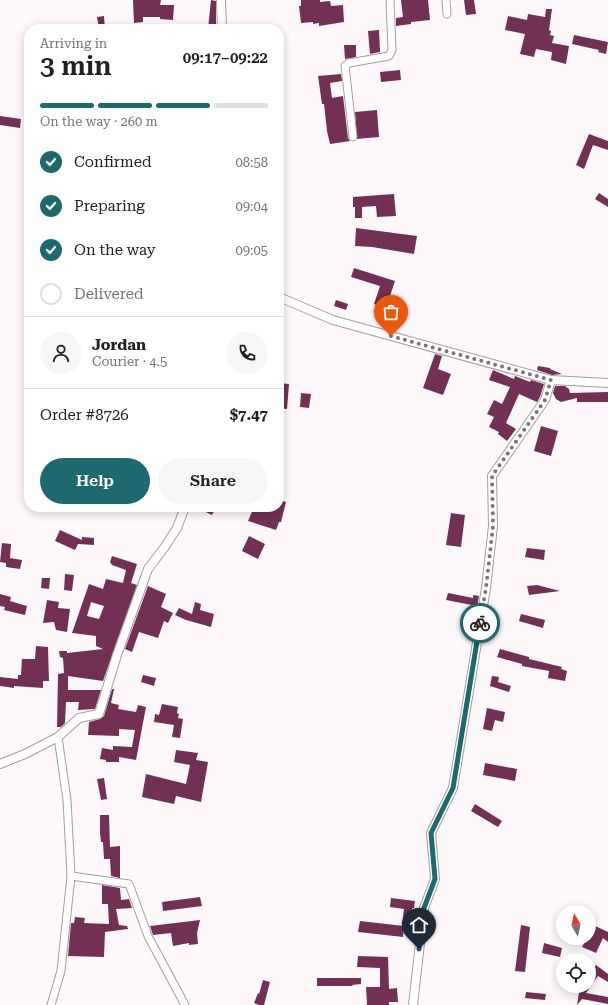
<!DOCTYPE html>
<meta charset="utf-8">
<style>
body{margin:0;font-family:"Roboto Serif",serif;background:#f6f6f6;color:#202124;height:100vh;display:flex;flex-direction:column;font-size:15px;white-space:nowrap}
*{box-sizing:border-box;margin:0}
p{font-size:13px;color:#757577}
.icon{flex:none;width:22px;height:22px;fill:none;stroke:currentColor;stroke-width:2;stroke-linecap:round;stroke-linejoin:round}
.map{position:relative;flex:1;overflow:hidden}
.panel{position:absolute;left:24px;top:24px;width:260px;height:488px;display:flex;flex-direction:column;background:#fff;border-radius:16px;box-shadow:0 2px 10px #0003}
.panel>*{flex:none}
.needle{width:26px;rotate:351deg}
.tools{position:absolute;left:556px;top:905px;display:grid;gap:8px}
.tools a{display:grid;place-items:center;width:40px;height:40px;border-radius:50%;background:#fff;box-shadow:0 2px 10px #0003;font-size:20px}
.pin{position:absolute;display:grid;place-items:center;width:34px;height:34px;color:#fff;margin:-41px -17px;border-radius:50% 50% 50% 0;rotate:-45deg;box-shadow:0 0 4px #0007}
.pin .icon{rotate:45deg}
.courier{position:absolute;display:grid;place-items:center;width:40px;height:40px;margin:-20px;border:3px solid #1d6a6e;border-radius:50%;background:#fff;color:#222;box-shadow:0 1px 5px #0007}
.overview em{font-style:normal;font-weight:600}
.overview div{display:flex;flex-direction:column-reverse}
.overview{display:flex;align-items:center;justify-content:space-between;height:68px;padding:0 16px}
h1{font-size:26px;font-weight:600;line-height:30px}
.bar{display:grid;grid-template-columns:repeat(4,1fr);gap:6px 4px;align-content:center;height:48px;padding:0 16px}
.bar i{height:5px;border-radius:3px;background:#e0e0e0}
.bar .selected{background:#1d6a6e}
.bar p{grid-column:span 4}
.line{display:flex;align-items:center;gap:10px;padding:0 16px;border-top:1px solid #e0e0e0}
.line div{flex:1}
.round{display:grid;place-items:center;flex:none;width:42px;height:42px;border-radius:21px;background:#f6f6f6}
ol{padding:0 16px;list-style:none}
li{display:flex;align-items:center;gap:12px;height:44px}
li p{margin-inline-start:auto}
li .icon{padding:4px;border-radius:50%;background:#1d6a6e;color:#fff;stroke-width:4}
li:last-child{color:#757577}
li i{width:22px;height:22px;border:2px solid #e0e0e0;border-radius:50%}
.primary-button{display:flex;gap:8px;margin-top:auto;padding:8px 16px}
.primary-button a{flex:1;height:46px;border-radius:24px;background:#1d6a6e;color:#fff;font-size:16px;font-weight:600;line-height:46px;text-align:center}
.primary-button a+a{background:#f6f6f6;color:#202124}
.map>svg:first-child{display:block}
.building{fill:#723054;fill-rule:evenodd}
.lines{fill:none;stroke-linecap:round;stroke-linejoin:round}
.minor-casing{stroke:#a59ea1;stroke-width:9}
.tertiary-casing{stroke:#a59ea1;stroke-width:10}
.minor{stroke:#fff;stroke-width:7}
.tertiary{stroke:#fff;stroke-width:8}
.done{stroke:#797577;stroke-width:4;stroke-dasharray:0 7.2}
.route{stroke:#1d6a6e;stroke-width:5}
</style>
<div class="map">
<svg width="608" height="1005" viewBox="0 0 608 1005">
<rect width="100%" height="100%" fill="#fff8fb"/>
<g class="building">
<polygon points="133,0 161,0 160,5 174,5 173,20 160,19 160,17 143,17 143,22 134,23"/>
<polygon points="211,0 216,1 216,29 208,29"/>
<polygon points="301,0 320,0 320,2 330,1 331,6 343,5 344,22 319,26 319,23 313,24 313,22 301,23 299,6 301,6"/>
<polygon points="401,0 428,0 430,20 411,22 411,24 396,26 396,18 403,17"/>
<polygon points="464,0 474,0 476,14 466,15"/>
<polygon points="546,9 552,9 549,30 551,31 550,35 554,36 552,43 569,46 566,64 551,60 552,52 536,49 534,57 520,54 525,34 505,30 508,16 527,20 528,14 545,17"/>
<polygon points="104,16 105,29 99,29 97,17"/>
<polygon points="379,30 380,52 370,54 368,31"/>
<polygon points="574,35 608,42 606,54 598,52 599,50 572,44"/>
<polygon points="344,45 356,45 356,57 345,59"/>
<polygon points="400,70 401,80 381,82 380,72"/>
<polygon points="341,74 342,81 330,83 332,98 343,96 348,138 350,141 330,144 327,131 324,104 322,104 318,76"/>
<polygon points="377,110 379,137 357,139 355,112"/>
<polygon points="0,116 21,119 20,128 0,125"/>
<polygon points="589,134 608,141 608,150 593,145 584,169 576,165"/>
<polygon points="599,193 608,199 608,207 595,199"/>
<polygon points="394,194 396,216 377,217 376,206 362,207 362,218 355,218 355,207 353,207 353,197"/>
<polygon points="356,228 417,236 414,254 372,247 355,246"/>
<polygon points="354,268 395,281 386,308 374,304 380,286 351,277"/>
<polygon points="336,300 348,304 346,310 334,306"/>
<polygon points="435,354 442,356 438,369 451,374 443,395 423,388"/>
<polygon points="538,366 550,368 550,369 562,374 552,375 537,370"/>
<polygon points="493,370 514,379 515,376 530,382 531,380 544,384 540,397 537,402 519,394 506,423 516,429 507,441 498,434 499,432 489,427 494,417 487,414 494,400 502,404 510,387 489,380"/>
<polygon points="280,383 289,384 287,409 279,408"/>
<polygon points="555,386 565,386 569,389 570,393 608,392 608,402 577,402 577,398 561,402 556,399 553,393"/>
<polygon points="301,393 311,394 309,408 300,407"/>
<polygon points="541,426 558,431 551,456 534,451"/>
<polygon points="279,500 286,502 281,522 279,522 276,530 248,521 254,507 279,507"/>
<polygon points="195,507 216,507 212,515"/>
<polygon points="451,513 465,515 461,547 446,545"/>
<polygon points="60,530 82,540 82,537 94,538 94,545 78,544 75,550 55,541"/>
<polygon points="249,536 265,544 258,559 242,551"/>
<polygon points="2,543 11,544 10,558 22,560 20,569 6,567 6,563 0,562"/>
<polygon points="527,548 545,550 544,560 525,557"/>
<path d="M112 556 137 564 131 583 137 585 103 681 68 676V690H101L95 709 78 710 79 702H66L65 723 61 727H57L58 674 64 673 63 658 60 657 59 651H67V653L103 649 96 646V636L72 633 89 584 103 589 106 579 123 583 126 570 112 565 110 562ZM91 602 104 606 99 619 87 616Z"/>
<polygon points="65,574 74,575 72,591 64,590"/>
<polygon points="42,578 50,578 49,589 41,588"/>
<polygon points="537,585 560,591 529,595 527,586"/>
<polygon points="148,586 166,594 161,607 173,613 168,623 164,621 158,638 139,632 132,652 125,649"/>
<polygon points="448,593 473,598 473,595 479,596 477,606 446,600"/>
<polygon points="0,594 11,597 10,601 27,606 25,615 4,610 5,607 0,606"/>
<polygon points="47,600 59,602 58,608 70,609 67,632 56,630 54,622 43,623"/>
<polygon points="195,602 201,604 200,610 214,614 211,627 186,620 175,615 179,608 192,614"/>
<polygon points="521,614 545,620 543,628 519,621"/>
<polygon points="36,646 48,647 49,681 43,681 43,688 14,686 14,688 0,686 0,677 18,679 18,675 21,675 22,659 35,659"/>
<polygon points="500,649 529,657 529,659 562,667 561,669 567,671 565,681 548,678 549,671 522,666 522,664 497,657"/>
<polygon points="143,675 156,678 154,686 141,682"/>
<polygon points="492,676 499,677 498,682 511,686 509,692 490,686"/>
<polygon points="112,689 114,689 111,703 119,705 118,709 136,712 138,705 146,707 136,760 119,757 119,762 106,762 106,760 100,759 102,748 113,750 113,746 132,747 135,730 119,729 119,736 88,735 89,722 100,719 104,716"/>
<polygon points="162,704 178,707 177,713 179,714 178,718 183,719 180,738 172,737 174,725 154,722 155,714 159,715"/>
<polygon points="487,708 505,712 503,722 495,720 492,731 483,729"/>
<polygon points="176,750 198,753 196,760 208,762 201,802 176,796 174,804 142,797 146,774 186,784 190,765 174,762"/>
<polygon points="485,763 517,769 515,781 483,775"/>
<polygon points="104,778 107,799 101,800 97,779"/>
<polygon points="475,804 502,821 498,827 471,811"/>
<polygon points="100,815 109,815 110,847 120,846 120,878 111,876 110,859 104,859 103,842 101,842 100,833"/>
<polygon points="102,885 120,888 121,900 129,899 132,908 116,909 119,925 127,926 128,929 105,932 104,957 68,956 71,923 74,923 75,917 85,918 84,923 109,924 108,904 102,904"/>
<polygon points="200,897 202,906 163,911 162,902"/>
<polygon points="391,898 415,901 414,908 412,908 410,927 402,925 404,909 390,907"/>
<polygon points="200,920 197,933 198,944 189,945 189,943 173,946 171,933 153,935 150,926"/>
<polygon points="360,921 404,926 403,937 358,932"/>
<polygon points="521,925 530,927 525,972 515,971"/>
<polygon points="593,925 608,932 608,942 603,938 596,953 582,947 587,938 589,938 589,933"/>
<polygon points="544,943 562,948 560,957 542,953"/>
<polygon points="358,956 388,957 389,989 397,988 398,1002 389,1002 389,1005 367,1005 366,987 380,987 380,968 357,967"/>
<polygon points="596,965 608,974 608,982 598,976 586,993 608,997 608,1004 582,999 577,1005 580,986 589,986 589,975"/>
<polygon points="317,978 361,978 361,984 352,985 353,986 317,986"/>
<polygon points="263,980 270,982 264,1005 259,1005 254,1003 258,993 259,994"/>
<polygon points="526,992 546,994 545,1000 525,998"/>
</g>
<g class="lines">
<defs>
<g id="minor">
<polyline points="446,0 447,14"/>
<polyline points="353,137 345,66 349,63 389,56 392,50 390,0"/>
<polyline points="58,737 67,800 71,876"/>
<polyline points="51,1005 61,971 71,876 129,884 148,936 185,1005"/>
</g>
<g id="tertiary">
<polyline points="221,0 222,29"/>
<polyline points="279,297 333,320 551,380 608,383"/>
<polyline points="0,764 25,754 58,737 79,718 99,714 117,655 148,569 164,548 177,528 185,507"/>
<polyline points="413,1005 424,908 435,879 431,833 453,788 486,588 493,526 492,476 545,400 551,380"/>
</g>
</defs>
<use href="#minor" class="minor-casing"/>
<use href="#tertiary" class="tertiary-casing"/>
<use href="#minor" class="minor"/>
<use href="#tertiary" class="tertiary"/>
</g>
<g class="lines">
<polyline class="done" points="391,336 551,380 545,400 492,476 493,526 486,588 480,623"/>
<polyline class="route" points="419,949 424,908 435,879 431,833 453,788 480,623"/>
</g>
</svg>
<div class="tools">
<a><svg class="needle" viewBox="-14 -14 28 28"><path d="M0-13l5 13h-10z" fill="#e53935"/><path d="M0 13l5-13h-10z" fill="#757577"/></svg></a>
<a><svg class="icon" aria-label="locate" viewBox="0 0 24 24"><circle cx="12" cy="12" r="6"/><path d="M12 2v4M12 18v4M2 12h4M18 12h4"/></svg></a>
</div>
<div class="pin" style="left:391px;top:336px;background:#ea580c"><svg class="icon" aria-label="bag" viewBox="0 0 24 24"><path d="M5 8h14l-1 12H6zM9 8a3 3 0 0 1 6 0"/></svg></div>
<div class="pin" style="left:419px;top:949px;background:#1f2937"><svg class="icon" aria-label="home" viewBox="0 0 24 24"><path d="M3 11l9-7 9 7M6 9v11h12V9"/></svg></div>
<div class="courier" style="left:480px;top:623px"><svg class="icon" aria-label="bike" viewBox="0 0 24 24"><circle cx="6" cy="16" r="4"/><circle cx="18" cy="16" r="4"/><path d="M6 16l4-8h5l3 8M10 8l3 8H6M13 5h3"/></svg></div>
<section class="panel">
<div class="overview"><div><h1>3 min</h1><p>Arriving in</p></div><em>09:17–09:22</em></div>
<div class="bar"><i class="selected"></i><i class="selected"></i><i class="selected"></i><i></i><p>On the way · 260 m</p></div>
<ol>
<li><svg class="icon" aria-label="check" viewBox="0 0 24 24"><path d="M5 12l5 5 9-10"/></svg>Confirmed<p>08:58</p></li>
<li><svg class="icon" aria-label="check" viewBox="0 0 24 24"><path d="M5 12l5 5 9-10"/></svg>Preparing<p>09:04</p></li>
<li><svg class="icon" aria-label="check" viewBox="0 0 24 24"><path d="M5 12l5 5 9-10"/></svg>On the way<p>09:05</p></li>
<li><i></i>Delivered</li>
</ol>
<div class="line" style="height:72px"><a class="round"><svg class="icon" aria-label="person" viewBox="0 0 24 24"><circle cx="12" cy="8" r="4"/><path d="M4 21q1-7 8-7t8 7"/></svg></a><div><b>Jordan</b><p>Courier · 4.5</p></div><a class="round"><svg class="icon" aria-label="phone" viewBox="0 0 24 24"><path d="M5 4h4l2 5-3 2q2 4 5 5l2-3 5 2v4C11 20 4 13 5 4z"/></svg></a></div>
<div class="line" style="height:52px"><div>Order #8726</div><b>$7.47</b></div>
<div class="primary-button"><a>Help</a><a>Share</a></div>
</section>
</div>
